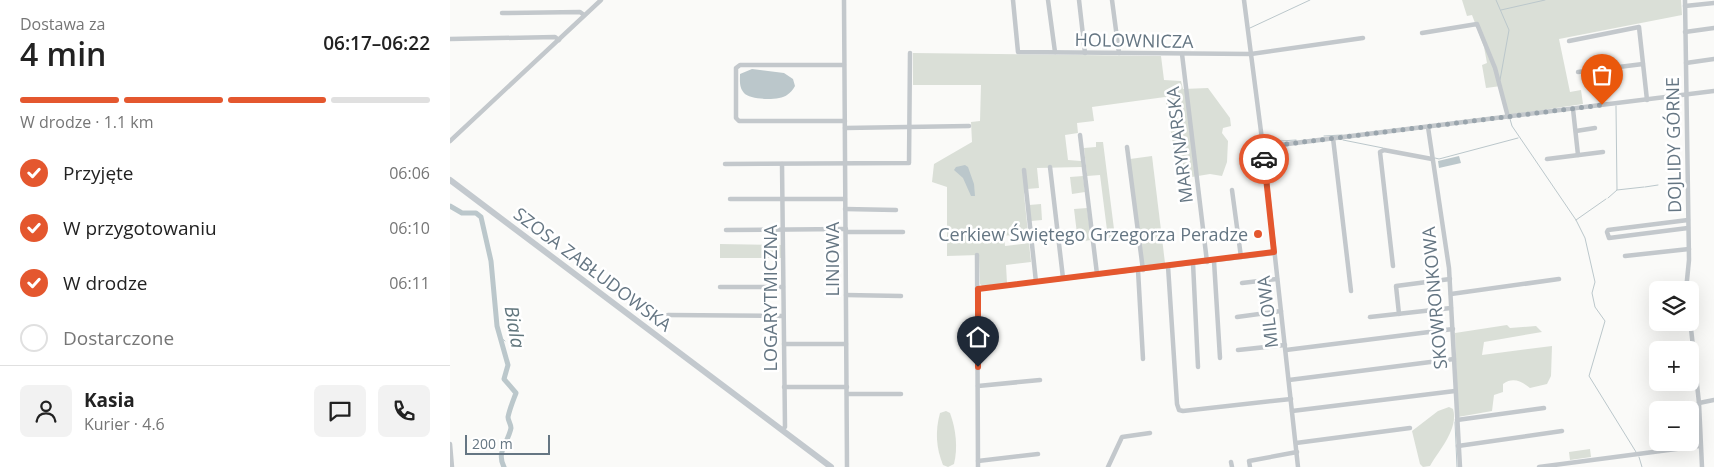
<!DOCTYPE html>
<html lang="pl">
<meta charset="utf-8">
<style>
body{margin:0;font-family:"Open Sans",sans-serif;background:#f2f2f2;color:#222;height:100vh;display:flex;flex-direction:column;font-size:19px;white-space:nowrap}
*{box-sizing:border-box;margin:0}
p{font-size:16px;color:#767676}
.icon{flex:none;width:28px;height:28px;fill:none;stroke:currentColor;stroke-width:2;stroke-linecap:round;stroke-linejoin:round}
.map{position:relative;flex:1;overflow:hidden}
.details{display:flex;flex-direction:column;background:#fff;width:450px}
.details>*{flex:none}
.tools{position:absolute;left:1199px;top:281px;display:grid;gap:10px}
.tools a{display:grid;place-items:center;width:50px;height:50px;border-radius:8px;background:#fff;box-shadow:0 5px 20px #0002;font-size:25px}
.scale{position:absolute;left:15px;bottom:12px;width:85px;box-sizing:border-box;padding-left:5px;border:2px solid #657683;border-top:0;font-size:14px;line-height:18px;white-space:nowrap;color:#657683;-webkit-text-stroke:4px #fff;paint-order:stroke}
.pin{position:absolute;display:grid;place-items:center;width:42px;height:42px;color:#fff;margin:-51px -21px;border-radius:50% 50% 50% 0;rotate:-45deg;box-shadow:0 0 5px #0007}
.pin .icon{rotate:45deg}
.courier{position:absolute;display:grid;place-items:center;width:50px;height:50px;margin:-25px;border:4px solid #e4572e;border-radius:50%;background:#fff;color:#222;box-shadow:0 1px 6px #0007}
.summary em{font-style:normal;font-weight:600}
.summary div{display:flex;flex-direction:column-reverse}
.summary{display:flex;align-items:center;justify-content:space-between;height:85px;padding:0 20px}
h1{font-size:32px;font-weight:600;line-height:38px}
.bar{display:grid;grid-template-columns:repeat(4,1fr);gap:8px 5px;align-content:center;height:60px;padding:0 20px}
.bar i{height:6px;border-radius:4px;background:#e0e0e0}
.bar .on{background:#e4572e}
.bar p{grid-column:span 4}
.line{display:flex;align-items:center;gap:12px;padding:0 20px;border-top:1px solid #e0e0e0}
.line div{flex:1}
.round{display:grid;place-items:center;flex:none;width:52px;height:52px;border-radius:8px;background:#f2f2f2}
ol{padding:0 20px;list-style:none}
li{display:flex;align-items:center;gap:15px;height:55px}
li p{margin-inline-start:auto}
li .icon{padding:5px;border-radius:50%;background:#e4572e;color:#fff;stroke-width:4}
li:last-child{color:#767676}
li i{width:28px;height:28px;border:2px solid #e0e0e0;border-radius:50%}
main{display:flex;flex:1;min-height:0}
.map>svg:first-child{display:block}
.green{fill:#dadfd7}
.water{fill:#bbc7cb}
.lines{fill:none;stroke-linecap:round;stroke-linejoin:round}
.stream{stroke:#bbc7cb;stroke-width:1}
.river{stroke:#bbc7cb;stroke-width:5}
.minor{stroke:#c3c8cc;stroke-width:4.5}
.highway{stroke:#c3c9ce;stroke-width:6}
.done{stroke:#99a4ac;stroke-width:5;stroke-dasharray:0 9}
.route{stroke:#e4572e;stroke-width:6}
.poi-dot{fill:#e4572e;stroke:#fff;stroke-width:2}
.labels{text-anchor:middle;dominant-baseline:central;stroke-width:5;stroke-linejoin:round;paint-order:stroke}
.street-label{font-size:18px;fill:#657683;stroke:#fff}
.poi-label{font-size:18px;fill:#657683;stroke:#fff;text-anchor:end}
.water-label{font-size:19px;font-style:italic;fill:#60757c;stroke:#fff}
</style>
<main>
<section class="details">
<div class="summary"><div><h1>4 min</h1><p>Dostawa za</p></div><em>06:17–06:22</em></div>
<div class="bar"><i class="on"></i><i class="on"></i><i class="on"></i><i></i><p>W drodze · 1.1 km</p></div>
<ol>
<li><svg class="icon" aria-label="check" viewBox="0 0 24 24"><path d="M5 12l5 5 9-10"/></svg>Przyjęte<p>06:06</p></li>
<li><svg class="icon" aria-label="check" viewBox="0 0 24 24"><path d="M5 12l5 5 9-10"/></svg>W przygotowaniu<p>06:10</p></li>
<li><svg class="icon" aria-label="check" viewBox="0 0 24 24"><path d="M5 12l5 5 9-10"/></svg>W drodze<p>06:11</p></li>
<li><i></i>Dostarczone</li>
</ol>
<div class="line" style="height:90px"><a class="round"><svg class="icon" aria-label="person" viewBox="0 0 24 24"><circle cx="12" cy="8" r="4"/><path d="M4 21q1-7 8-7t8 7"/></svg></a><div><b>Kasia</b><p>Kurier · 4.6</p></div><a class="round"><svg class="icon" aria-label="chat" viewBox="0 0 24 24"><path d="M4 5h16v11H9l-5 4z"/></svg></a><a class="round"><svg class="icon" aria-label="phone" viewBox="0 0 24 24"><path d="M5 4h4l2 5-3 2q2 4 5 5l2-3 5 2v4C11 20 4 13 5 4z"/></svg></a></div>
</section>
<div class="map">
<svg width="1264" height="467" viewBox="0 0 1264 467">
<rect width="100%" height="100%" fill="#fafaf8"/>
<g class="green">
<polygon points="1012,0 1231,0 1232,15 1109,39 1120,92 1131,90 1133,104 1059,115 1051,86 1036,88 1032,65 1037,63 1034,47 1022,15 1017,16"/>
<polygon points="463,53 711,56 714,80 731,81 733,89 758,88 780,118 781,126 773,128 772,133 778,141 777,162 772,176 760,174 736,178 732,161 725,156 715,97 642,107 644,121 627,123 628,133 615,135 618,160 631,161 632,167 587,168 589,188 577,189 574,194 578,233 554,236 555,246 579,243 581,262 556,265 557,283 532,286 530,284 529,255 497,256 497,187 482,182 484,164 522,142 521,122 530,121 531,85 463,85"/>
<polygon points="646,142 653,142 665,237 658,238 650,175 637,176 634,148 646,147"/>
<polygon points="702,156 715,263 694,266 680,159"/>
<polygon points="633,176 635,192 622,194 620,177"/>
<polygon points="591,204 592,220 581,221 579,205"/>
<polygon points="637,208 641,240 628,242 624,209"/>
<polygon points="270,244 332,245 332,258 270,258"/>
<path d="M1057 325 1060 328 1086 326 1092 332 1034 342 1032 355 1102 346 1101 376 1097 384 1080 388C1071 381 1063 377 1053 384V392L1044 395 1042 411 1008 417 1005 333Z"/>
<path d="M999 407 1003 409C1009 429 989 450 980 466L973 467 970 464 962 431 988 411Z"/>
<path d="M496 411 500 413C506 429 508 448 504 464L498 467 493 465C486 448 485 431 490 413Z"/>
<polygon points="1140,449 1141,457 1120,460 1119,452"/>
</g>
<g class="water">
<path d="M302 69 334 73 343 79 345 86C343 90 340 93 337 95 329 101 300 100 294 93 289 87 290 81 290 74Z"/>
<polygon points="1009,156 1011,163 989,168 988,161"/>
<polygon points="515,165 518,167 524,184 525,196 521,196 513,178 504,170 506,167"/>
</g>
<g class="lines">
<g class="stream">
<polyline points="1046,0 1059,30 1050,80"/>
<polyline points="1051,10 1095,0"/>
<polyline points="800,28 860,0"/>
<polyline points="1060,119 1062,126 1126,220 1135,238 1145,282 1142,293 1145,307 1155,321 1139,376 1186,452"/>
<polyline points="874,136 892,135"/>
<polyline points="893,140 933,148"/>
<polyline points="815,142 846,140"/>
<polyline points="985,158 989,159 1068,138"/>
<polyline points="1195,187 1208,185"/>
<polyline points="1167,190 1194,187"/>
<polyline points="1158,198 1167,190 1166,106"/>
<polyline points="1126,220 1156,199"/>
<polyline points="50,337 55,341"/>
<polyline points="1005,422 1007,467"/>
<polyline points="1189,457 1192,467"/>
</g>
<path class="river" d="M0 206 12 213H26L31 217 41 261 47 326 58 365 54 379 66 393C63 401 60 408 58 417 58 421 61 424 61 428 58 443 46 452 54 467"/>
<g class="minor">
<polyline points="394,0 397,467"/>
<polyline points="563,0 568,52 801,54 913,38"/>
<polyline points="598,0 605,52"/>
<polyline points="629,0 635,53"/>
<polyline points="662,0 669,53"/>
<polyline points="794,0 813,147 848,467"/>
<polyline points="1235,0 1239,260 1236,290"/>
<polyline points="1235,6 1264,3"/>
<polyline points="52,13 130,12 134,15"/>
<polyline points="1235,32 1264,28"/>
<polyline points="972,33 1027,24 1045,68 1058,117"/>
<polyline points="0,39 105,37 109,40"/>
<polyline points="1119,41 1189,27 1197,100"/>
<polyline points="732,54 757,262"/>
<polyline points="1236,63 1264,59"/>
<polyline points="394,65 290,65 286,68 286,118 289,121 395,121"/>
<polyline points="1128,72 1193,64"/>
<polyline points="1123,109 1128,155"/>
<polyline points="978,127 999,268 1010,467"/>
<polyline points="395,128 519,126"/>
<polyline points="1126,131 1145,128"/>
<polyline points="630,135 647,274"/>
<polyline points="883,138 901,291"/>
<polyline points="0,141 151,0"/>
<polyline points="677,147 693,270"/>
<polyline points="813,147 1264,91"/>
<polyline points="1097,159 1153,152"/>
<polyline points="275,164 459,163 460,53"/>
<polyline points="332,164 335,427 332,430"/>
<polyline points="600,167 613,278"/>
<polyline points="574,170 586,282"/>
<polyline points="782,190 791,257"/>
<polyline points="280,199 395,199"/>
<polyline points="395,209 446,210"/>
<polyline points="1238,220 1158,230 1157,232 1159,238 1238,228"/>
<polyline points="276,230 396,229"/>
<polyline points="396,232 453,232"/>
<polyline points="527,255 528,467"/>
<polyline points="1175,256 1239,249"/>
<polyline points="764,261 770,358"/>
<polyline points="743,263 748,367"/>
<polyline points="718,266 727,404 729,410 733,411 841,399"/>
<polyline points="943,266 930,152 934,150 982,159"/>
<polyline points="688,270 693,359"/>
<polyline points="792,283 827,279"/>
<polyline points="270,287 333,287"/>
<polyline points="527,289 824,253"/>
<polyline points="1001,294 1109,279"/>
<polyline points="396,295 451,296"/>
<polyline points="949,314 946,286 1000,279"/>
<polyline points="218,315 333,316"/>
<polyline points="787,317 831,311"/>
<polyline points="920,317 1001,308"/>
<polyline points="1240,319 1249,403 1252,467"/>
<polyline points="334,344 396,344"/>
<polyline points="788,350 835,345"/>
<polyline points="836,350 1003,329"/>
<polyline points="839,380 1004,359"/>
<polyline points="528,386 590,380"/>
<polyline points="334,387 397,387"/>
<polyline points="397,394 451,394"/>
<polyline points="1249,403 1264,400"/>
<polyline points="842,411 1005,391"/>
<polyline points="1007,420 1094,408"/>
<polyline points="846,443 960,428"/>
<polyline points="0,444 2,467"/>
<polyline points="1008,446 1112,431"/>
<polyline points="528,461 588,454"/>
<polyline points="781,462 782,467"/>
<polyline points="658,467 672,437 700,433"/>
<polyline points="800,467 799,461 847,452"/>
<polyline points="1089,467 1249,446"/>
</g>
<polyline class="highway" points="0,180 381,467"/>
</g>
<g class="lines">
<polyline class="done" points="814,159 813,147 1152,105"/>
<polyline class="route" points="528,367 528,289 824,252 814,159"/>
</g>
<circle class="poi-dot" cx="808" cy="234" r="5"/>
<g class="labels">
<g class="street-label">
<text transform="translate(684 40) rotate(1)">HOLOWNICZA</text>
<text transform="translate(729 145) rotate(-97)">MARYNARSKA</text>
<text transform="translate(1223 145) rotate(-91)">DOJLIDY GÓRNE</text>
<text transform="translate(382 259) rotate(-90)">LINIOWA</text>
<text transform="translate(143 269) rotate(37)">SZOSA ZABŁUDOWSKA</text>
<text transform="translate(320 298) rotate(-90)">LOGARYTMICZNA</text>
<text transform="translate(984 298) rotate(-95)">SKOWRONKOWA</text>
<text transform="translate(817 312) rotate(-97)">MILOWA</text>
</g>
<g class="poi-label">
<text x="798" y="234">Cerkiew Świętego Grzegorza Peradze</text>
</g>
<g class="water-label">
<text transform="translate(65 327) rotate(80)">Biala</text>
</g>
</g>
</svg>
<div class="tools">
<a><svg class="icon" aria-label="layers" viewBox="0 0 24 24"><path d="M12 4l9 5-9 5-9-5zM3 14l9 5 9-5"/></svg></a>
<a>+</a>
<a>−</a>
</div>
<div class="scale">200 m</div>
<div class="pin" style="left:1152px;top:105px;background:#ea580c"><svg class="icon" aria-label="bag" viewBox="0 0 24 24"><path d="M5 8h14l-1 12H6zM9 8a3 3 0 0 1 6 0"/></svg></div>
<div class="pin" style="left:528px;top:367px;background:#1f2937"><svg class="icon" aria-label="home" viewBox="0 0 24 24"><path d="M3 11l9-7 9 7M6 9v11h12V9"/></svg></div>
<div class="courier" style="left:814px;top:159px"><svg class="icon" aria-label="car" viewBox="0 0 24 24"><path d="M5 17H2v-5l4-1 3-4h7l3 4 3 1v5h-3M9 17h6M6 11h13"/><circle cx="7" cy="17" r="2"/><circle cx="17" cy="17" r="2"/></svg></div>
</div>
</main>
